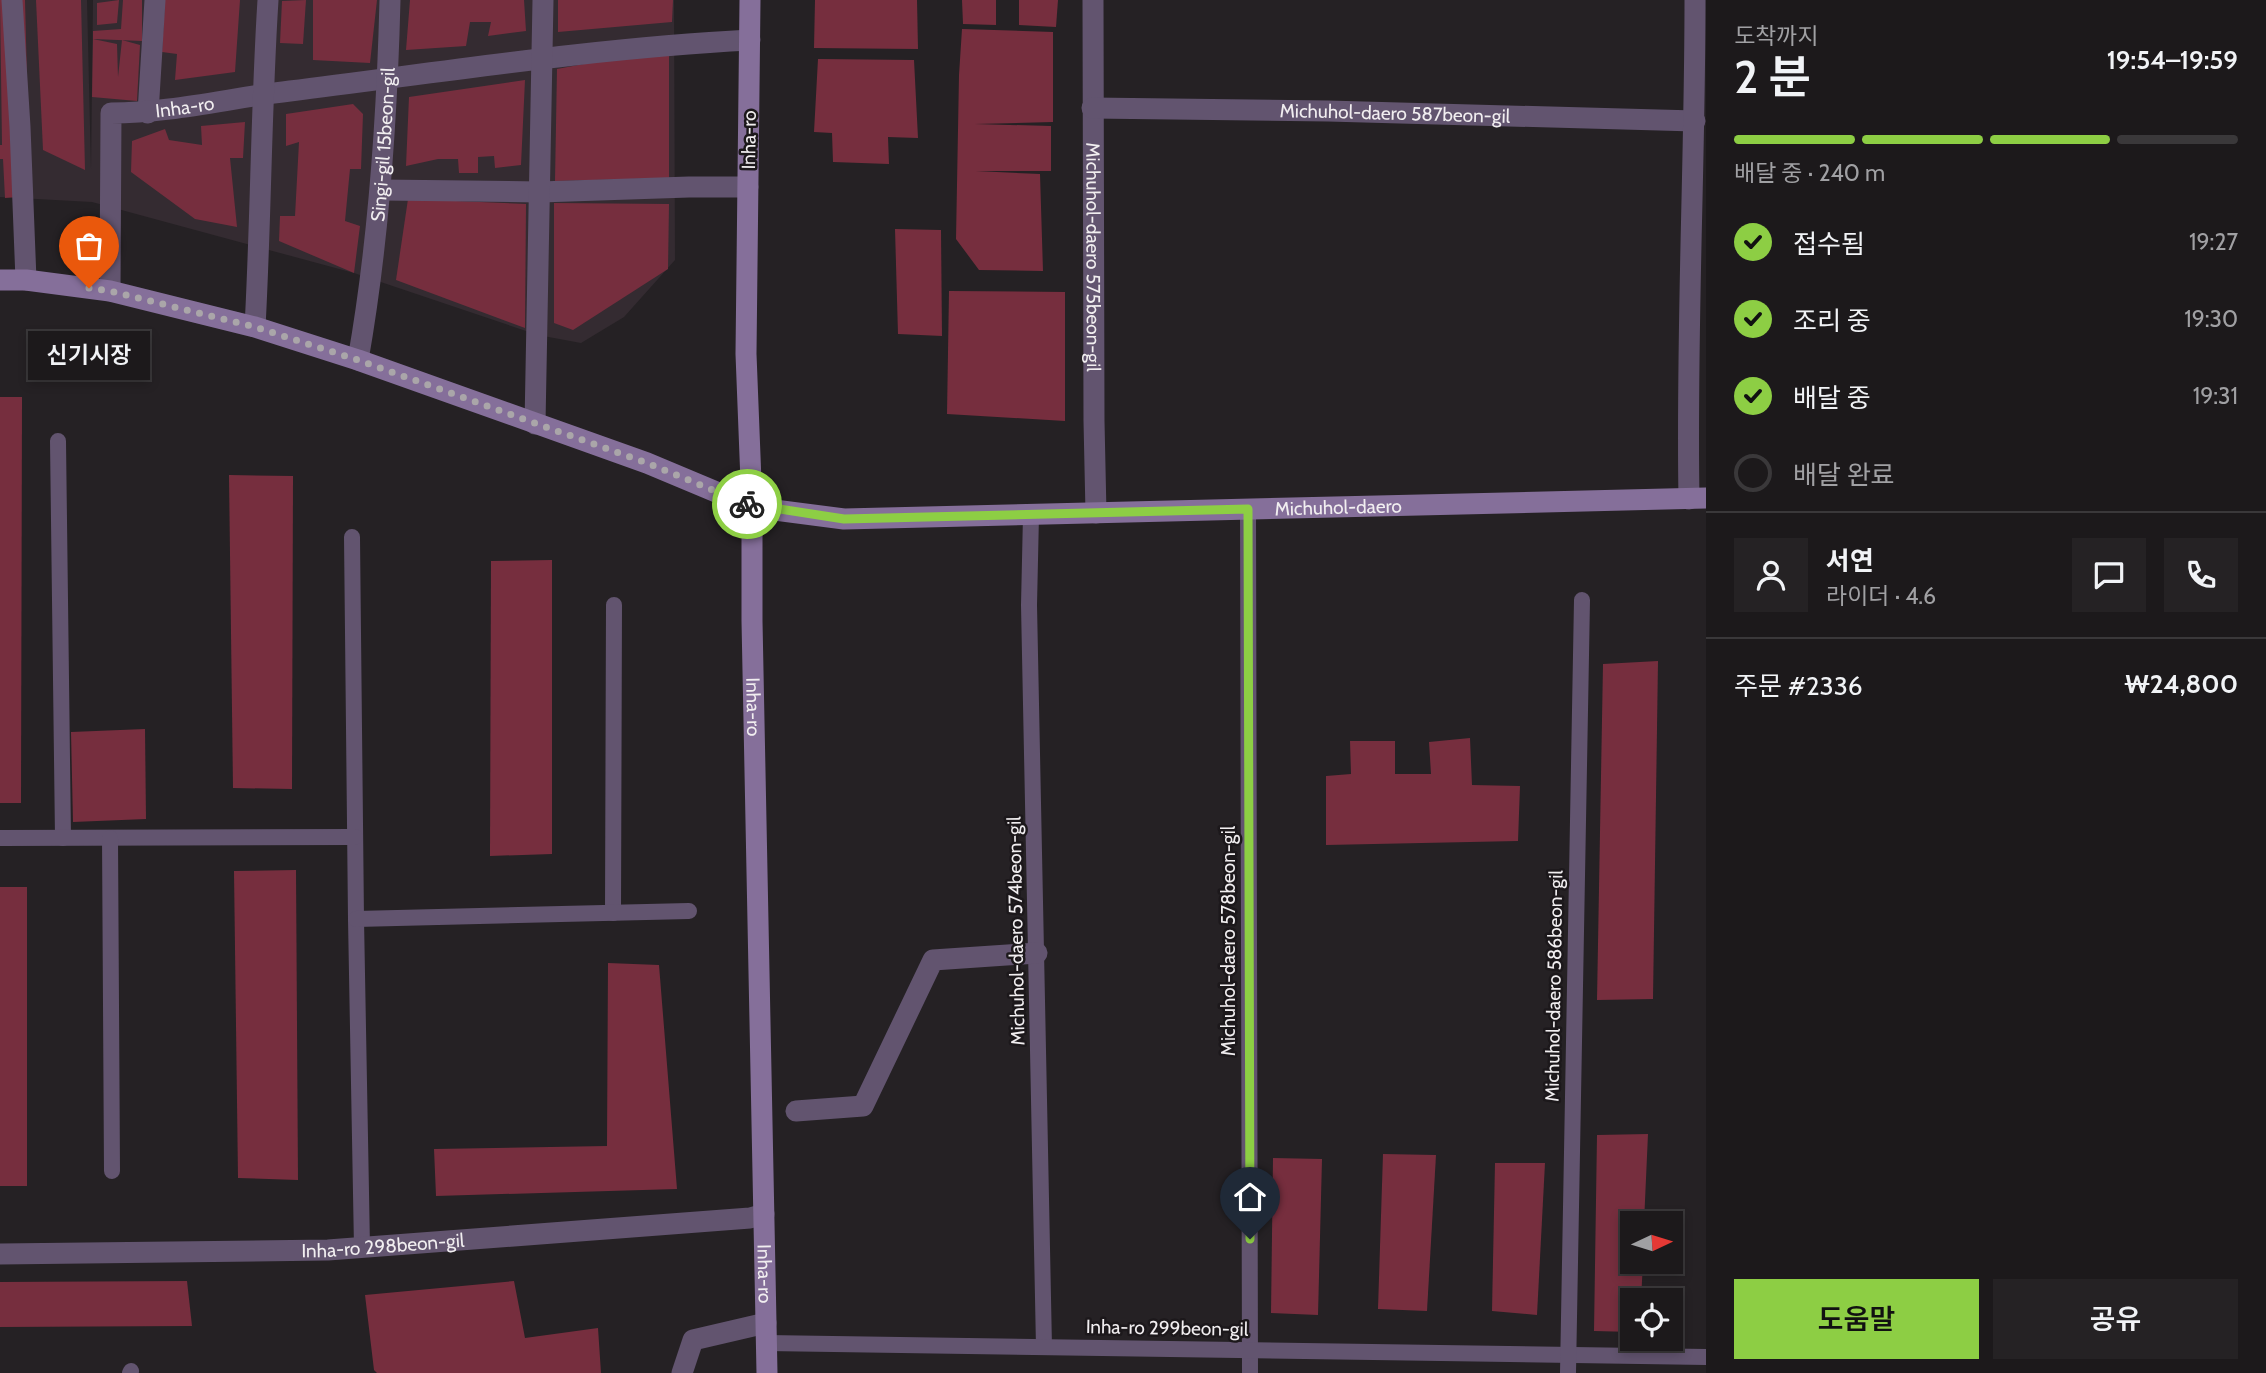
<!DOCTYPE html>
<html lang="ko">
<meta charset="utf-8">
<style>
body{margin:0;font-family:Cabin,"Noto Sans KR",sans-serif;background:#252224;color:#f1f3f6;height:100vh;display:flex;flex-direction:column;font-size:26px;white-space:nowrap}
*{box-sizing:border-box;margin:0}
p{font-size:23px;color:#a0a0a3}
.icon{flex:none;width:38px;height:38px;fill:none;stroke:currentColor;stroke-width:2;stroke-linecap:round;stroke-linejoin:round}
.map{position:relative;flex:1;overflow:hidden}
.sheet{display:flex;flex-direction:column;background:#1c191b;width:560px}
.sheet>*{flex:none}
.needle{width:46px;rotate:86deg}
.fabs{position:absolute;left:1620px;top:1211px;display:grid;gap:14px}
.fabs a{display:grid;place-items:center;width:63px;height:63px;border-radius:0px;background:#1c191b;box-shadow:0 4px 10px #0003,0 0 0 2px #3a383a;font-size:35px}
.pin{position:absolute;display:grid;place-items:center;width:60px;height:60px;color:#fff;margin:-72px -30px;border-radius:50% 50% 50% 0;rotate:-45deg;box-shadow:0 0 7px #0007}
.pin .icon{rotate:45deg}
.courier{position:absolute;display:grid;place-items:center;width:70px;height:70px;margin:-35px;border:5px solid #8dce44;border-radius:50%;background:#fff;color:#222;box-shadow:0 2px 9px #0007}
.bubble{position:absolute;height:49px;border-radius:0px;background:#1c191b;box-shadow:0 4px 10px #0003,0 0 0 2px #3a383a;font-size:23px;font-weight:600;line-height:49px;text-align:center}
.overview em{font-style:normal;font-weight:600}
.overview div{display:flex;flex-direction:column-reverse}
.overview{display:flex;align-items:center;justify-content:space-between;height:119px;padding:0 28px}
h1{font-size:46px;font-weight:600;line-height:52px}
.bar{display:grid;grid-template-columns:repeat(4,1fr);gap:10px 7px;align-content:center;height:84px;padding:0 28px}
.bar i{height:9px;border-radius:5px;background:#3a383a}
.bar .selected{background:#8dce44}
.bar p{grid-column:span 4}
.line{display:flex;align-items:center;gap:18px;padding:0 28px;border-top:2px solid #3a383a}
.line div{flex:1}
.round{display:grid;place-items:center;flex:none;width:74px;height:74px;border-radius:0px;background:#252224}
ol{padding:0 28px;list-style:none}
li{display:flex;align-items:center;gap:21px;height:77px}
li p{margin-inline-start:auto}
li .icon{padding:7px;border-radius:50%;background:#8dce44;color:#111;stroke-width:4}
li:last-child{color:#a0a0a3}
li i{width:38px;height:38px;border:4px solid #3a383a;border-radius:50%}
.primary-button{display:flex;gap:14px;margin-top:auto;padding:14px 28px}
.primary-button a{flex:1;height:80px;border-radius:0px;background:#8dce44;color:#111;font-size:28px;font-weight:600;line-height:80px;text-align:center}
.primary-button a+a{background:#252224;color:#f1f3f6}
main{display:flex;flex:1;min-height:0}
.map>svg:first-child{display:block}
.built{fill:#342b31}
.building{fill:#762e3e}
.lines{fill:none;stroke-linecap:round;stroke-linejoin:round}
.lane{stroke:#62546f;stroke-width:16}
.street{stroke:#62546f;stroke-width:21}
.secondary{stroke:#856f9a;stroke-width:21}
.done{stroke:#aaa6a9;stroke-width:7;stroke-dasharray:0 12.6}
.route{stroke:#8dce44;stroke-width:9}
.labels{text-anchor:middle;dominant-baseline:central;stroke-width:5;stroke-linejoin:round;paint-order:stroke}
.street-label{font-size:19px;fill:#f1eef0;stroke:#1c181b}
</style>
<main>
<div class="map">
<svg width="1706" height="1373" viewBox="0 0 1706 1373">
<rect width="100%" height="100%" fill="#252124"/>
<polygon class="built" points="0,0 87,0 91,169 93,0 674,0 675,260 624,317 581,343 538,335 354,273 92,202 0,197"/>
<g class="building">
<polygon points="0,0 25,0 30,196 5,198 3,159 0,159 0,145 2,145"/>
<polygon points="36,0 81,0 85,170 43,150"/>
<polygon points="119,0 117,23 97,25 97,3"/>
<polygon points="123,0 142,0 142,41 93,39 93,31 121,29"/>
<polygon points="165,0 240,0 235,72 175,80 177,54 162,52"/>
<polygon points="306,0 303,44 280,43 282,1"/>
<polygon points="313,0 377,0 370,63 313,60"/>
<polygon points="410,0 524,0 526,31 488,36 491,22 470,22 466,46 406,50"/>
<polygon points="558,0 673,0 672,22 558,32"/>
<polygon points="815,0 917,0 918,49 814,48"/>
<polygon points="962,0 996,0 996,25 963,24"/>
<polygon points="1019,0 1058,0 1056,27 1019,25"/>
<polygon points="962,29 1053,32 1053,122 975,124 1051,126 1051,171 976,171 1040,174 1043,271 979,270 956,239 959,75"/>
<polygon points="93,39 117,44 118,77 122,40 140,45 137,101 92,97"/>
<polygon points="669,48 669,178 555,181 557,69"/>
<polygon points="818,59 914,60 918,138 888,137 889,164 833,162 832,133 814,132"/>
<polygon points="525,80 521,165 495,168 494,156 478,157 478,173 459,173 458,159 438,159 406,166 409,97"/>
<polygon points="353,104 363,114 361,169 350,169 345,221 360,226 354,273 279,241 280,216 295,216 299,142 286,146 286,114"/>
<polygon points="245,122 243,158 230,158 237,227 195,219 131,172 132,141 165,129 169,140 202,145 201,126"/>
<polygon points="408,199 526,204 525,328 396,280"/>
<polygon points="554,203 669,204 668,269 573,330 554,323"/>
<polygon points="895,229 941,230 942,336 898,334"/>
<polygon points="949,291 1065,292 1065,421 947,414"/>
<polygon points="0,397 22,397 21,803 0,803"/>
<polygon points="229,475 293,476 292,789 233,788"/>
<polygon points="552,560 552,854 490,856 491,561"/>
<polygon points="1658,661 1653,999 1597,1000 1603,664"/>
<polygon points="145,729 146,819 73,822 71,732"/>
<polygon points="1470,738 1472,785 1520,786 1518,841 1326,845 1326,776 1351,774 1350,741 1395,741 1395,774 1431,774 1429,742"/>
<polygon points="296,870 298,1180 238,1178 234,871"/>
<rect x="0" y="887" width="27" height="299"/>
<polygon points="608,963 659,965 677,1189 436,1196 434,1149 607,1146"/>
<polygon points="1648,1134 1644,1223 1633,1223 1633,1262 1643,1262 1641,1300 1633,1300 1633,1332 1594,1331 1597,1135"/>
<polygon points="1383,1154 1436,1155 1427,1311 1378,1309"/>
<polygon points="1273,1158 1322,1159 1318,1315 1271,1313"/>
<polygon points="1495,1163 1545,1163 1537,1315 1492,1311"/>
<polygon points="187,1281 192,1326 0,1327 0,1282"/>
<polygon points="514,1281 525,1338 598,1328 601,1373 377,1373 374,1370 365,1295"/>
</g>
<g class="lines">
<g class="lane">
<polyline points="58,441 63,838"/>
<polyline points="1248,509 1250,1373"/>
<polyline points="1031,515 1029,605 1044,1347"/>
<polyline points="352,537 356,919 362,1247"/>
<polyline points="0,838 355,837"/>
<polyline points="110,838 112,1171"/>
<polyline points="613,913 614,605"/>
<polyline points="356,919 689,911"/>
<polyline points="766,1343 1706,1357"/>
<polyline points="130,1373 131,1371"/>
<polyline points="1568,1373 1582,600"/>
</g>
<g class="street">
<polyline points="12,0 20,127 26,280"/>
<path id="s1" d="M1093 0 1094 421 1096 513"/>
<path id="s2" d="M1092 108 1328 111 1695 121"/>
<polyline points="148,113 155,0"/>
<polyline points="381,190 540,192 689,187 748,187"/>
<path id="s3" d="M110 291 111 113C171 113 230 98 290 91 443 72 595 48 750 40"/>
<path d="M255 327C261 218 261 109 268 0"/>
<path id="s4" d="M358 360C379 241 387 121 390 0"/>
<polyline points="535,424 543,0"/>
<path d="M1689 499C1686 332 1695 166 1695 0"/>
<polyline points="796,1111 863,1106 933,960 1037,953"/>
<path id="s5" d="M0 1254 328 1250 750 1218 764 1214"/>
<polyline points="682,1373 693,1340 766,1323"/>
</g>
<g class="secondary">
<path id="s6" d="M750 0 746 354 752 507V621L767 1373"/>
<path id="s7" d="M0 280H26L110 291 255 327 358 360 647 463 752 507 844 519 1706 498"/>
</g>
</g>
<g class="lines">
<polyline class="done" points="89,288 110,291 255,327 358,360 647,463 747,504"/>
<polyline class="route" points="747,504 844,519 1248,509 1250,1239"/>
</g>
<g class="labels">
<g class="street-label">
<text stroke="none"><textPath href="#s3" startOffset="252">Inha-ro</textPath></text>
<text stroke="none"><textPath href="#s2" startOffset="303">Michuhol-daero 587beon-gil</textPath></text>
<text transform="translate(749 140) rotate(-89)">Inha-ro</text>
<text stroke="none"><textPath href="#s4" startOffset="217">Singi-gil 15beon-gil</textPath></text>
<text stroke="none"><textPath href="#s1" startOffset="257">Michuhol-daero 575beon-gil</textPath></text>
<text stroke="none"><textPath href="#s7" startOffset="1376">Michuhol-daero</textPath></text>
<text stroke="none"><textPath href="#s6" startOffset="707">Inha-ro</textPath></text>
<text transform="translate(1016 931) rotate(-91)">Michuhol-daero 574beon-gil</text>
<text transform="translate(1228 941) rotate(-90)">Michuhol-daero 578beon-gil</text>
<text transform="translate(1554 986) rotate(-89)">Michuhol-daero 586beon-gil</text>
<text stroke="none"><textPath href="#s5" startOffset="383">Inha-ro 298beon-gil</textPath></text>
<text stroke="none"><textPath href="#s6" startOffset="1274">Inha-ro</textPath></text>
<text transform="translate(1167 1328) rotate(1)">Inha-ro 299beon-gil</text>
</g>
</g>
</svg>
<div class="fabs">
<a><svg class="needle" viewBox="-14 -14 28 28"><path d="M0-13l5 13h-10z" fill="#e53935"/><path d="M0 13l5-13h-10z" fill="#a0a0a3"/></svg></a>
<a><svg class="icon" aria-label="locate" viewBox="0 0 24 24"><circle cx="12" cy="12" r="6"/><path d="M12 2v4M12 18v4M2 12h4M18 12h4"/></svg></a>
</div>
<div class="pin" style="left:89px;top:288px;background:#ea580c"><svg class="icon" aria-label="bag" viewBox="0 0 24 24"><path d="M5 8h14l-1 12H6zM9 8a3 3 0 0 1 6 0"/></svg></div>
<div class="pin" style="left:1250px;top:1239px;background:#1f2937"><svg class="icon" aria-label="home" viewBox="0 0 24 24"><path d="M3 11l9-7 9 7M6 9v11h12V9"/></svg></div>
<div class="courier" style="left:747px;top:504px"><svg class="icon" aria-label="bike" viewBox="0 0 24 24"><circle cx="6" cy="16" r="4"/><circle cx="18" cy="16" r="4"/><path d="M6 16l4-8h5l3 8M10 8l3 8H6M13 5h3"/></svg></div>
<div class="bubble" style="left:28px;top:331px;width:122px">신기시장</div>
</div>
<section class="sheet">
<div class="overview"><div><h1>2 분</h1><p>도착까지</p></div><em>19:54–19:59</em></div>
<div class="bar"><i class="selected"></i><i class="selected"></i><i class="selected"></i><i></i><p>배달 중 · 240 m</p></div>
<ol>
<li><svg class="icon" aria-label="check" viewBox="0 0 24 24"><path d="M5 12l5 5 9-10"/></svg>접수됨<p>19:27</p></li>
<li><svg class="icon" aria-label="check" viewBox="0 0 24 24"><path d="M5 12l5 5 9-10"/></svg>조리 중<p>19:30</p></li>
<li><svg class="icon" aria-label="check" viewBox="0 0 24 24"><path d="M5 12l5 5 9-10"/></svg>배달 중<p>19:31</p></li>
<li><i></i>배달 완료</li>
</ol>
<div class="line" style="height:126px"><a class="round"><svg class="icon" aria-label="person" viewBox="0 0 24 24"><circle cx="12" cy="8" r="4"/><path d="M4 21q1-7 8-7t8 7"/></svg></a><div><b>서연</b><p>라이더 · 4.6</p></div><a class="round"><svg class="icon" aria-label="chat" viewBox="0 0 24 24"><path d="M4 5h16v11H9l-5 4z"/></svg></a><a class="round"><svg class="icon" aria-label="phone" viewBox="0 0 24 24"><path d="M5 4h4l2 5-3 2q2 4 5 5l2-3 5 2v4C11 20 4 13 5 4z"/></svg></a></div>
<div class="line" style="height:91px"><div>주문 #2336</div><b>₩24,800</b></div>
<div class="primary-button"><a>도움말</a><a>공유</a></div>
</section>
</main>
